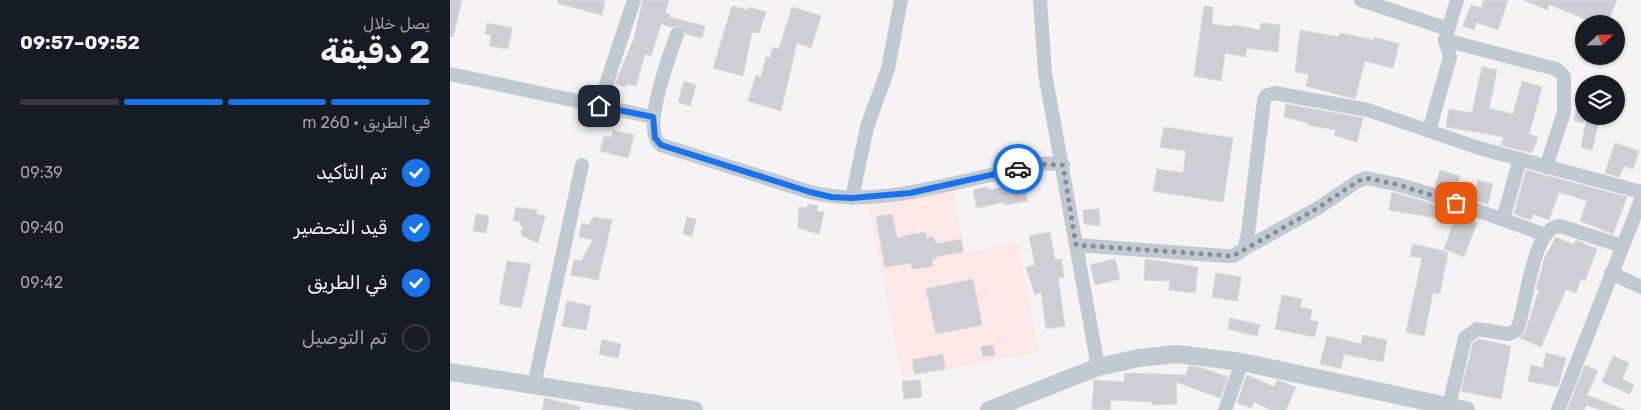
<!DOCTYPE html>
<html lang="ar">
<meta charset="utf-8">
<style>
body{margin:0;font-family:Rubik,Cairo,sans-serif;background:#242831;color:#f1f3f6;direction:rtl;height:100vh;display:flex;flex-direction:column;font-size:19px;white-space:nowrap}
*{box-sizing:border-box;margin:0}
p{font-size:16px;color:#9ea1a6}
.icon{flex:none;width:28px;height:28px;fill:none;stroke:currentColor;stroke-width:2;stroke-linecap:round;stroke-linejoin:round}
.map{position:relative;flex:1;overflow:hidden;direction:ltr}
.sheet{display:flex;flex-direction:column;background:#171b24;width:450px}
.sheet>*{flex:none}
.needle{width:32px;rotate:68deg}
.buttons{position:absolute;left:1125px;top:15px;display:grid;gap:10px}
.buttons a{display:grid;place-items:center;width:50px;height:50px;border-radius:50%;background:#171b24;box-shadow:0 1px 4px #0004;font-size:25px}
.pin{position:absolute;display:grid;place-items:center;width:42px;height:42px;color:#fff;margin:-21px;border-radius:10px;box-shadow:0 2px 8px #0006}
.courier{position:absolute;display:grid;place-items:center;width:50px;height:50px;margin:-25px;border:4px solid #1a73e8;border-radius:50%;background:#fff;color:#222;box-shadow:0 1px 6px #0007}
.overview em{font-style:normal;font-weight:700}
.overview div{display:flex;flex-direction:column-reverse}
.overview{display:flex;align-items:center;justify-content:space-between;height:85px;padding:0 20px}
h1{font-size:32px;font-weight:700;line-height:38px}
.bar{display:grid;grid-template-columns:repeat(4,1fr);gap:8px 5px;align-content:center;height:60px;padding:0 20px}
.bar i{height:6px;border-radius:4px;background:#363941}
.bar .selected{background:#1a73e8}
.bar p{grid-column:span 4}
ol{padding:0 20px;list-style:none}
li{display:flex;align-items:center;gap:15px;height:55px}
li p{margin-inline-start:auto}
li .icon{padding:5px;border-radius:50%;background:#1a73e8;color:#fff;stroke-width:4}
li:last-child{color:#9ea1a6}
li i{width:28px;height:28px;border:2px solid #363941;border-radius:50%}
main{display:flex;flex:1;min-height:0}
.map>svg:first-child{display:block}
.medical{fill:#fce8e6}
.building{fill:#cdcfd5;stroke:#d7d9de}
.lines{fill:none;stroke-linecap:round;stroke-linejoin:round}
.minor{stroke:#c1cad2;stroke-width:14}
.tertiary{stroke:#c1cad2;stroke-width:18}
.done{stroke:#868d94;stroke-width:5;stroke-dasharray:0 9}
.route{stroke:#1a73e8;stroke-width:6}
</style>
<main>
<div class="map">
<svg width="1191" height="410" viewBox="0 0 1191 410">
<rect width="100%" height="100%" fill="#f5f3f3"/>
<polygon class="medical" points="503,191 515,252 568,242 589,352 452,378 419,207"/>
<g class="building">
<polygon points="0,0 12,0 3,37 0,36"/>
<polygon points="108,0 155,0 152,15 107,3"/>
<polygon points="193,0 219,0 215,13 220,14 219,17 255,26 252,38 236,34 229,26 222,27 211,24 201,56 195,54 186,86 177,84 176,87 165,84 184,38"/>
<polygon points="1034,0 1058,0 1048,30 1026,22 1024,30 1013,26 1021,5 1031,8"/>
<polygon points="1073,0 1167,0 1157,24 1146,24 1099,4 1098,10"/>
<polygon points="282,6 298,10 299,7 316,12 309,33 302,32 293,76 263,68"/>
<polygon points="754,6 763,7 762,24 782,27 783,25 810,30 811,23 830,25 828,52 797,48 795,57 775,53 771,81 744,76"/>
<polygon points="342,7 371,16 361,48 347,43 331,111 298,101 306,75 311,77 316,57 320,58 323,47 329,49"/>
<polygon points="37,23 62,28 58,49 40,46 41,35 35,34"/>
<polygon points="850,30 889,37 890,33 924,40 924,37 949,44 943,68 915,61 905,99 856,86 859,74 845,72"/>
<polygon points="1032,67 1047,70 1039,108 1063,114 1072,81 1092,87 1079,134 1088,137 1082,153 1051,145 1054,137 996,127 999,109 1022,113"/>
<polygon points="234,81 246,85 240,106 228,102"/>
<polygon points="1129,94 1134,95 1134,123 1124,121"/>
<polygon points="836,104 913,118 907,142 884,135 886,130 858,125 858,123 834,117"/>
<polygon points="1137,116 1150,116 1142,150 1131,147"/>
<polygon points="714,127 783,138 773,202 703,191 707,169 733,173 736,151 710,147"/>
<polygon points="163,130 184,135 178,158 150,151 154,137 162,137"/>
<polygon points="1165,143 1189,151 1183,169 1174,166 1169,177 1155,173"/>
<polygon points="990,170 1010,176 1006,192 985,186"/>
<polygon points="1076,170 1177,197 1163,234 1130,221 1137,201 1109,192 1099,220 1083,214 1081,220 1064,214"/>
<polygon points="1028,180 1043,184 1038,204 1023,200"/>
<polygon points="574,183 578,201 555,205 554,202 527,208 523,190 538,187 539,190"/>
<polygon points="942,192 993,207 992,210 1027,223 1014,257 994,249 1004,221 939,210"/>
<polygon points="358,204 368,206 367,211 374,212 369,234 348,228 349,207 357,208"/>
<polygon points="66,207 87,210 86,214 95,216 88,243 71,235 73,226 70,226 71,222 63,220"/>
<polygon points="649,209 650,226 634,224 633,210"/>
<polygon points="26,214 39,216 36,233 23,231"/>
<polygon points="442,214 447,238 475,232 477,239 482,236 487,244 511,239 513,252 489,256 482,260 483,266 462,269 461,263 435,267 426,217"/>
<polygon points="144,217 162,220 148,280 121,275 124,260 131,261 143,240 129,237 132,223 138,225"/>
<polygon points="237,217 246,219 242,236 233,234"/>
<polygon points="600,232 605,260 611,259 614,277 608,278 615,326 596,329 591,292 585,295 576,267 585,265 579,236"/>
<polygon points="1106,237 1124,245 1126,240 1147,249 1135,281 1131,279 1126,293 1116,289 1091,347 1070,338 1075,333 1089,290 1086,289 1095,257"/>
<polygon points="963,244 998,252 990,294 983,293 974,336 956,332 972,258 960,256"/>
<polygon points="665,259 670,279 645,285 640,265"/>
<polygon points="695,259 748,267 745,293 719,290 720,281 694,280"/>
<polygon points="57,261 81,264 71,308 49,304"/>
<polygon points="766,273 791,277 787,301 762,297"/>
<polygon points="523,279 532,325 486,334 476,289"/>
<polygon points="832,295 852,299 850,307 862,310 860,320 868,322 865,337 825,329"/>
<polygon points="117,301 141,306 136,330 112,326"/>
<polygon points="780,318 810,325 807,336 778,329"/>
<polygon points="913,335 937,340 933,362 894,354 891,368 870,364 877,336 911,344"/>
<polygon points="1028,339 1061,346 1051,399 1011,391 1023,343"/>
<polygon points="152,340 171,344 168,358 149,354"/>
<polygon points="543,345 545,355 533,357 531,347"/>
<polygon points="1096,353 1116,358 1108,387 1078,381 1081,365 1093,368"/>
<polygon points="493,354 495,369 465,374 462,360"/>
<polygon points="1163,356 1179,363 1172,379 1184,385 1180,394 1152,382"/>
<polygon points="1135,365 1148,371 1137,395 1175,410 1152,410 1136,405 1134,410 1117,410"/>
<polygon points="739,366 752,368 778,377 770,398 726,382 727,404 702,405 702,402 661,400 660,410 642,409 644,380 674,382 675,373 736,375"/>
<polygon points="797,375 824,387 827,380 846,387 836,410 821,410 804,402 801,408 787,403"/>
<polygon points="470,380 472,397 454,399 452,381"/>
<polygon points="95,398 130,407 130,410 92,410"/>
</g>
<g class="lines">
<g class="minor">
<polyline points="590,0 595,73 648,367"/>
<polyline points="911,0 998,29"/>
<path d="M227 34C220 55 190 130 211 145L360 192C421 207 485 187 545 174 567 169 590 160 613 165"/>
<polyline points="995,40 1106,69 1114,76 1114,112 1096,167"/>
<polyline points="0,74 203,117"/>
<polyline points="149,106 184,0"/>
<polyline points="979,131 1000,57 995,40 1007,0"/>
<polyline points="402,198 417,127 438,69 451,0"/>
<polyline points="1053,219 1070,159"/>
<polyline points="626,245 775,256 783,256 794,249 798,233 814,100 816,96 825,93 918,110 1029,148 1191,192"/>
<polyline points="794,249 868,208 908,181 916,178 950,185 990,197 1096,235"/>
<polyline points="1161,273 1191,287"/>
<polyline points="84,385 132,165"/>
<path d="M999 406 1015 338 1027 329 1058 334 1067 330C1076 310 1082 226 1110 226L1172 246"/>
<polyline points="775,410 792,362"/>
<polyline points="1108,410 1191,200"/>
</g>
<g class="tertiary">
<polyline points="0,372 244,410"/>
<polyline points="539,410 648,367 689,358 726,354 792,362 1016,410"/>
</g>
</g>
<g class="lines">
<polyline class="done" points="568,169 587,164 613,165 626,245 783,256 868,208 908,181 916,178 950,185 1006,203"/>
<polyline class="route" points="149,106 203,117 205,138 211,145 360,192 381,197 402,198 460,193 568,169"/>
</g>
</svg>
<div class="buttons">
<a><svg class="needle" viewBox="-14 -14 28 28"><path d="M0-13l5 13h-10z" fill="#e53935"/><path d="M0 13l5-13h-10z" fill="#9ea1a6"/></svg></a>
<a><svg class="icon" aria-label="layers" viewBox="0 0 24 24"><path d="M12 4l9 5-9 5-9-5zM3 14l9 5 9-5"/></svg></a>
</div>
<div class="pin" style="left:1006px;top:203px;background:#ea580c"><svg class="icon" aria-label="bag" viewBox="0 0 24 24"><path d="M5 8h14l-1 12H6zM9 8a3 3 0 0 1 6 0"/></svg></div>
<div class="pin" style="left:149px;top:106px;background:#1f2937"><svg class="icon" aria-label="home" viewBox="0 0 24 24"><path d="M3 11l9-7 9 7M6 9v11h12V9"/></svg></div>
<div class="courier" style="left:568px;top:169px"><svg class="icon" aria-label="car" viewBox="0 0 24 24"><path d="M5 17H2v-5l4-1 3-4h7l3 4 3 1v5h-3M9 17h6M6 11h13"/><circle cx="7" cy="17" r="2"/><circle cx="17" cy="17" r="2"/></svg></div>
</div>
<section class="sheet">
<div class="overview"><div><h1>2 دقيقة</h1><p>يصل خلال</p></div><em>09:52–09:57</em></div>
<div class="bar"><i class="selected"></i><i class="selected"></i><i class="selected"></i><i></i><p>في الطريق · 260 m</p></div>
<ol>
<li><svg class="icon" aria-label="check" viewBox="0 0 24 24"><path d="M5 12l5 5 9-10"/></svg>تم التأكيد<p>09:39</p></li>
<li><svg class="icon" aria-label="check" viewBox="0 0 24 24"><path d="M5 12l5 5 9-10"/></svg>قيد التحضير<p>09:40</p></li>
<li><svg class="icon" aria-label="check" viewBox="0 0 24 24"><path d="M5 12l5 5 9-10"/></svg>في الطريق<p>09:42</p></li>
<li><i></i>تم التوصيل</li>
</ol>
</section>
</main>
